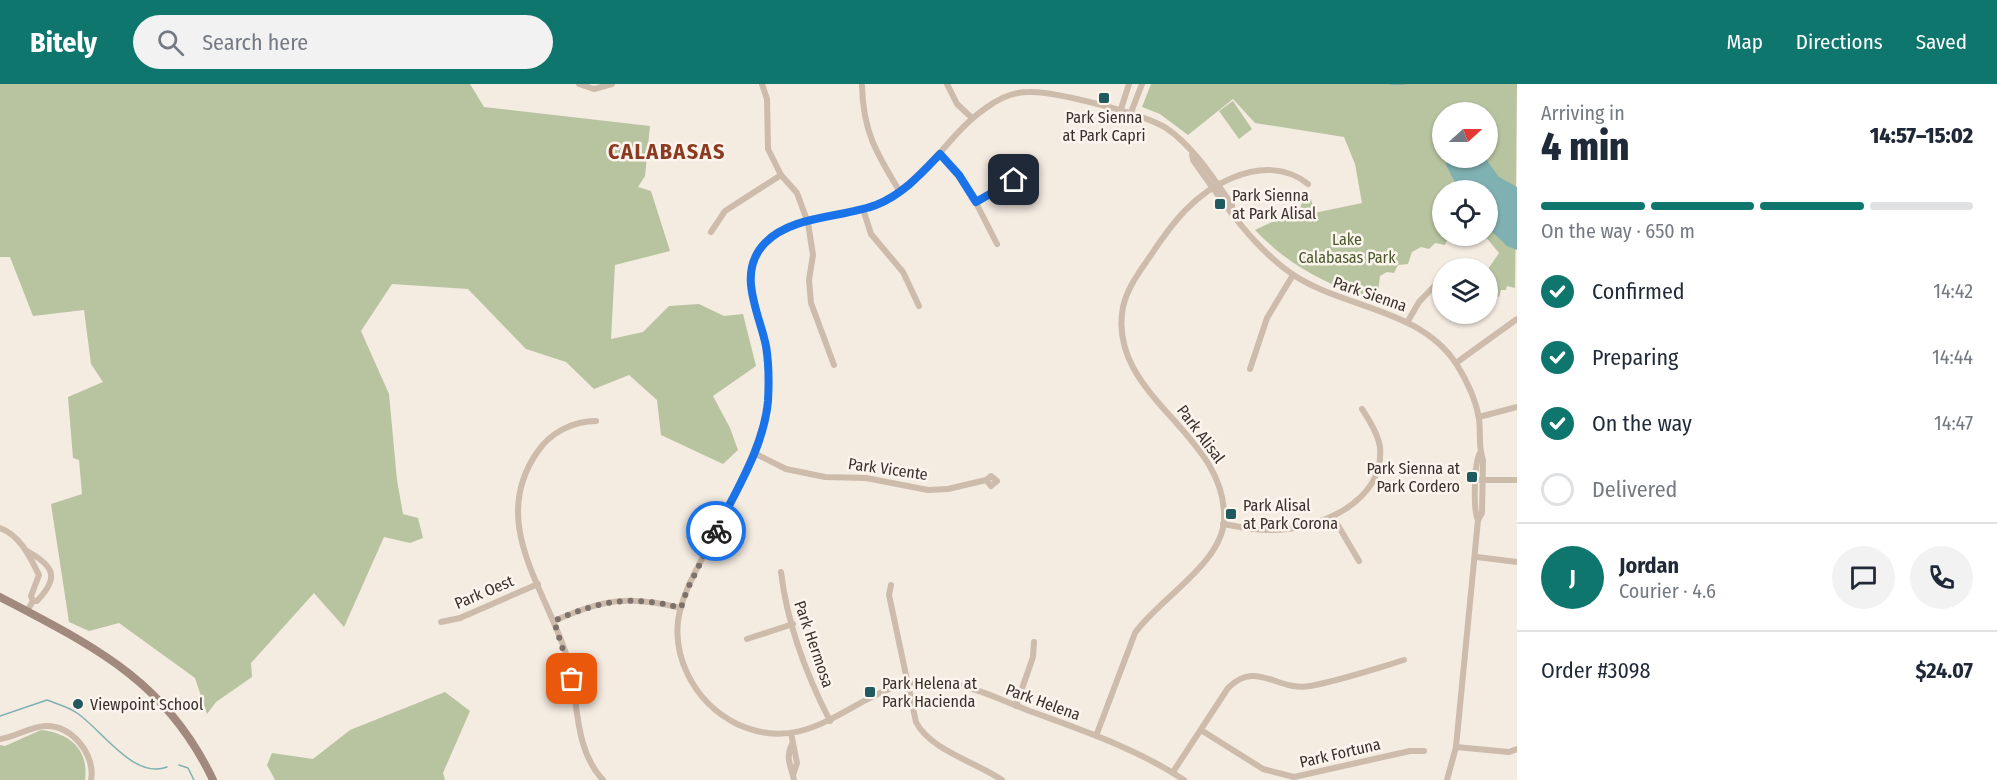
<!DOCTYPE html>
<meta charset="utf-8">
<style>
body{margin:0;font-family:"Fira Sans Condensed",sans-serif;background:#f2f2f3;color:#1f2937;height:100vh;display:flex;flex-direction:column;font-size:22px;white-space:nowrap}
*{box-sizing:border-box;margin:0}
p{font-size:20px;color:#747a83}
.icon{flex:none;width:33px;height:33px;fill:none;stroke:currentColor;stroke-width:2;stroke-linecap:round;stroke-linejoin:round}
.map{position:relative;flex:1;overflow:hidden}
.drawer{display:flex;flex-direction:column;background:#fff;width:480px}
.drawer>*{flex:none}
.needle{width:39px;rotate:69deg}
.controls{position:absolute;left:1432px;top:18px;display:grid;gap:12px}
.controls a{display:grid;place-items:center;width:66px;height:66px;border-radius:50%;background:#fff;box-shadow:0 2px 4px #0004;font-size:30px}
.pin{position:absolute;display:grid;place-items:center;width:51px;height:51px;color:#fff;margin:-26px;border-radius:12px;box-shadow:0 3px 9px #0006}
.courier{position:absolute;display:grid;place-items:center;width:60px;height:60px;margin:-30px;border:4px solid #1a73e8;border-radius:50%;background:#fff;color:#222;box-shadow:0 2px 8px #0007}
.head em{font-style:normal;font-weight:800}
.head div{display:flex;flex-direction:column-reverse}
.head{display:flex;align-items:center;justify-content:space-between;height:102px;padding:0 24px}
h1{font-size:39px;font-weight:800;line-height:45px}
.bar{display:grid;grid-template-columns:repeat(4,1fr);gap:9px 6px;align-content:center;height:72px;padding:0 24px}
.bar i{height:8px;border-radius:4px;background:#e0e1e3}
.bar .selected{background:#0f766e}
.bar p{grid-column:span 4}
.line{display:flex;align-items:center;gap:15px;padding:0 24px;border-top:2px solid #e0e1e3}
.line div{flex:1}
.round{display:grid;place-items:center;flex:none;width:63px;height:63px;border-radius:32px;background:#f2f2f3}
ol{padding:0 24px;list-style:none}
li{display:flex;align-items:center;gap:18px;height:66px}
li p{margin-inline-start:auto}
li .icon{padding:6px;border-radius:50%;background:#0f766e;color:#fff;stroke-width:4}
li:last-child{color:#747a83}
li i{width:33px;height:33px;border:3px solid #e0e1e3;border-radius:50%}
header{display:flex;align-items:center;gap:36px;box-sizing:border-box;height:84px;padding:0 30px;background:#0f766e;color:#fff}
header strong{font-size:28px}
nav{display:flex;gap:33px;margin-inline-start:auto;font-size:21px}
.search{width:420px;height:54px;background:#f2f2f3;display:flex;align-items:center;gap:15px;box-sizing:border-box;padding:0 21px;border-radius:33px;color:#747a83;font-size:22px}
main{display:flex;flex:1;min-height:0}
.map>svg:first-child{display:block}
.green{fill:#b8c4a0;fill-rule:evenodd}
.water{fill:#7fb0b2}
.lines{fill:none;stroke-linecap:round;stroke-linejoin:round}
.stream{stroke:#7fb0b2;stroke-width:1.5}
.street{stroke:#cdbbac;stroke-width:6}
.secondary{stroke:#a18a7d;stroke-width:8}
.done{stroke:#7c716b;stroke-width:6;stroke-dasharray:0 10.8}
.route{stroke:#1a73e8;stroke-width:8}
.poi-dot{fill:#1f5a5e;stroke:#fbf5ee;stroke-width:2}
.labels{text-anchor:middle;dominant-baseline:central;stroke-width:5;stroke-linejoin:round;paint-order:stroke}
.poi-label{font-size:16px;fill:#3b302b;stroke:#fbf5ee;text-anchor:start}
.park-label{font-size:16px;fill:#4a5a2e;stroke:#fbf5ee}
.street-label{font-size:16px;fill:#3b302b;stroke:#fbf5ee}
.district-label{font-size:22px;font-weight:bold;letter-spacing:1.5px;fill:#8c3b22;stroke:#fbf5ee}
</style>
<header>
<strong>Bitely</strong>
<div class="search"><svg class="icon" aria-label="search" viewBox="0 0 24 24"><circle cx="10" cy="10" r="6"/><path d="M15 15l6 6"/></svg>Search here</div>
<nav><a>Map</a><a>Directions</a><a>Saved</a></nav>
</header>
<main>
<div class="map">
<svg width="1517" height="696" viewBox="0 0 1517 696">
<rect width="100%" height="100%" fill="#f4ebe1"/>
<g class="green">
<polygon points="0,0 470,0 484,23 650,42 645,92 638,103 651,107 670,167 615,181 611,255 643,248 669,222 699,220 724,232 743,230 756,282 713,312 730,344 738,366 723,380 661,351 657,316 629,291 594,305 566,278 526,265 468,205 392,200 361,247 389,310 397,396 403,430 418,434 423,454 410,459 384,453 344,543 314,509 251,579 252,593 216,618 207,630 195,594 119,539 89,547 69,538 51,420 82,410 79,376 73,374 68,313 103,298 91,280 84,226 33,232 10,173 0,173"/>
<path d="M1151 0H1517L1515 204 1507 202 1506 206H1501L1499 213 1493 211 1492 217 1488 216V185L1499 169 1485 152H1488V106H1443V152H1449L1445 161 1435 159 1429 165 1421 163 1412 168 1408 180 1398 181 1394 189 1387 188 1380 192 1378 208 1372 216C1326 200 1289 182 1255 146L1272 138 1298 132 1303 115H1311L1314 129 1362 119 1355 80 1344 53 1255 39 1233 15 1188 51 1160 30 1142 23ZM1443 28H1488V74H1443Z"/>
<polygon points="1233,17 1252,45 1239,55 1219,27"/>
<polygon points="445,608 470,627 443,689 445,696 275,696 267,681 272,669 313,675 350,646"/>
<path d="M41 646C70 649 89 666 85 696H0V661L5 662Z"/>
</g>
<polygon class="water" points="1447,74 1485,74 1499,93 1517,103 1517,166 1507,162 1488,144 1488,106 1459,106 1446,81"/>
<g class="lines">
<g class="stream">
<polyline points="1391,0 1404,0"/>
<path d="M0 632 47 616C57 620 69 623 77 629 102 646 134 696 167 683"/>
<polyline points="179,681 188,684 194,696"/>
</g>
<g class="street">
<polyline points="579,0 594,5 612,0"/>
<polyline points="762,0 767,15 768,65 781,91 797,109 808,139 813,171 809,196 811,219 834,281"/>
<polyline points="947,0 957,20 972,34"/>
<path d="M862 2C863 48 877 70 900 108"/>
<polyline points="1120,28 1129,0"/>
<polyline points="1130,31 1142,0"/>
<polyline points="940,70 969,105 997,160"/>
<path d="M1192 71 1193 76C1221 116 1254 165 1295 192 1347 225 1421 225 1457 281 1467 297 1476 316 1479 335 1481 349 1478 363 1483 376L1482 429 1478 436 1456 663 1447 696"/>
<polyline points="976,118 1014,96"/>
<polyline points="863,125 871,150 903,188 919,222"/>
<polyline points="711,148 725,127 781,91"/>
<polyline points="1451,184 1454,182"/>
<polyline points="1408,237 1419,218 1443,193"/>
<polyline points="1456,279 1517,235"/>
<polyline points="1250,285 1267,234 1293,191"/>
<polyline points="1479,333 1517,323"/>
<path d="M596 337C574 337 551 348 538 367 487 439 547 505 568 576 579 616 573 664 603 696"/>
<polyline points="754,369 786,385 825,393 866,394 928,406 948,405 986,396 991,392 997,397 991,402 986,396"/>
<polyline points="1480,396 1517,396"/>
<polyline points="1333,433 1359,477"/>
<path d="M1478 436C1473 426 1474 379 1480 369"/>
<path d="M1223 440C1240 443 1257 447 1274 446 1319 445 1385 418 1380 363 1378 350 1369 336 1362 325"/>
<path d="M0 444C20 451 30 473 39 491L31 512 33 517 27 527"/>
<path d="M27 467C54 482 60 493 37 517H33"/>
<polyline points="1477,473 1517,478"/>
<path d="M781 488C787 539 807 592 830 637"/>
<path d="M891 501 889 511 916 638C930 666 976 678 1002 696"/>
<path d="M554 537C603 515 629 511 681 524"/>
<polyline points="441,538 460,534 538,500"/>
<polyline points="747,555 793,540"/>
<polyline points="1016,622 1033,573 1034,558"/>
<polyline points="1201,646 1263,685 1294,693 1410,667 1424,667"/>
<polyline points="791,649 797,679 793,691"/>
<path d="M1096 652 1135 549C1159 515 1221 480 1224 437 1229 349 1106 313 1123 223 1127 204 1140 187 1151 171 1172 139 1195 109 1232 94 1258 83 1286 82 1308 100"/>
<path d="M0 655C16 653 29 643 45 642 72 640 96 672 91 696"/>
<path d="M792 660C785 675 791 681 794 696"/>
<polyline points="1456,663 1509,668 1517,665"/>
<path d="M1173 688 1228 604C1256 575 1278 608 1310 602 1342 596 1374 585 1404 576"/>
<path d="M1184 696C1136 664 1081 646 1027 626 996 614 962 597 929 597 857 597 817 677 737 640 715 629 699 613 688 591 680 575 676 555 678 537 681 514 693 492 704 471 723 432 746 392 760 350 770 323 771 293 766 265 760 233 739 197 759 166 784 129 851 136 889 115 928 93 949 49 986 24 999 14 1013 8 1029 8 1055 7 1144 30 1166 44 1192 61 1214 95 1232 121L1233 128"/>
</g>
<path class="secondary" d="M0 513C93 562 166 596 213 696"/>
</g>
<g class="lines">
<path class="done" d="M572 595 554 537C601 516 632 511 681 524L687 506 716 447"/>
<path class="route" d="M716 447C736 406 764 363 768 317 769 299 769 280 766 262 759 228 736 189 765 159 792 131 842 134 876 121 902 111 921 90 940 70L959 91 976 118 1014 96"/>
</g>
<g class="poi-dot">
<rect x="1098" y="8" width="12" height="12" rx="3"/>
<rect x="1214" y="114" width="12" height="12" rx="3"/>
<rect x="1466" y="387" width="12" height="12" rx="3"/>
<rect x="1225" y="424" width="12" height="12" rx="3"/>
<rect x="864" y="602" width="12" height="12" rx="3"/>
<circle cx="78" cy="620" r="6"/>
</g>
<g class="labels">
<g class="poi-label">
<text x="1104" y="33" text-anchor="middle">Park Sienna<tspan x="1104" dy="18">at Park Capri</tspan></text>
<text x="1232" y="111">Park Sienna<tspan x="1232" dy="18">at Park Alisal</tspan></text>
<text x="1460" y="384" text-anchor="end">Park Sienna at<tspan x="1460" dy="18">Park Cordero</tspan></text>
<text x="1243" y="421">Park Alisal<tspan x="1243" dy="18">at Park Corona</tspan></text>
<text x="882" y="599">Park Helena at<tspan x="882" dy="18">Park Hacienda</tspan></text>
<text x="90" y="620">Viewpoint School</text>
</g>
<g class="park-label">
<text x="1347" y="155">Lake<tspan x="1347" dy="18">Calabasas Park</tspan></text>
</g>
<g class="street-label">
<text transform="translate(1370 210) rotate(19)">Park Sienna</text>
<text transform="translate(1201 350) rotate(53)">Park Alisal</text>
<text transform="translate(888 385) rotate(8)">Park Vicente</text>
<text transform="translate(484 508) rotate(-23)">Park Oest</text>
<text transform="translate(814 560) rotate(71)">Park Hermosa</text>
<text transform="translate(1043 618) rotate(20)">Park Helena</text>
<text transform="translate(1340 669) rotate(-13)">Park Fortuna</text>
</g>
<g class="district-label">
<text x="667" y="67">CALABASAS</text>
</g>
</g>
</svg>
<div class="controls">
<a><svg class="needle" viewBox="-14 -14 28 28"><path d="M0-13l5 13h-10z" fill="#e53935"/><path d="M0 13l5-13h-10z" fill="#747a83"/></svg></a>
<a><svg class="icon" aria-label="locate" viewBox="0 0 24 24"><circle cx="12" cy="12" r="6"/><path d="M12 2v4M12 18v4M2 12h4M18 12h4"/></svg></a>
<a><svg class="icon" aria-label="layers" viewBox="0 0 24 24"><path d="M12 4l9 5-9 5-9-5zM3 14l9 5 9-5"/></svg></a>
</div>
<div class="pin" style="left:572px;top:595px;background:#ea580c"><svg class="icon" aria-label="bag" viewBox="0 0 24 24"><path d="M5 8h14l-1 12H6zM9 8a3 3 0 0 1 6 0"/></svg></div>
<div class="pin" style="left:1014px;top:96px;background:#1f2937"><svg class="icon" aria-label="home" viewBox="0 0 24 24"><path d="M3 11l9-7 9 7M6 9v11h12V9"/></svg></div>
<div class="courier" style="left:716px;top:447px"><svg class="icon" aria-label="bike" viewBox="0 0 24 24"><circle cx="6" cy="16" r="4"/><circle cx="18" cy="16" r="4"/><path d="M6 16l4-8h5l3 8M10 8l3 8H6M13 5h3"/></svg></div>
</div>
<section class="drawer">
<div class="head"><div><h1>4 min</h1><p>Arriving in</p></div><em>14:57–15:02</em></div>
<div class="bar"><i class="selected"></i><i class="selected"></i><i class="selected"></i><i></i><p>On the way · 650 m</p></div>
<ol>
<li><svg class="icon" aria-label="check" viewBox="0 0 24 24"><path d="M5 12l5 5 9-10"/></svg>Confirmed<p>14:42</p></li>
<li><svg class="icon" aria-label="check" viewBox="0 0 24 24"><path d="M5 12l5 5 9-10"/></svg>Preparing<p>14:44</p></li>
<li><svg class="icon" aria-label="check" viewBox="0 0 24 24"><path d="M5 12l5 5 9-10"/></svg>On the way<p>14:47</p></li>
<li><i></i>Delivered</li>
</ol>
<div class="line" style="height:108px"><b class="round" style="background:#0f766e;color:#fff">J</b><div><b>Jordan</b><p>Courier · 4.6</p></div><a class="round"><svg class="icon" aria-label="chat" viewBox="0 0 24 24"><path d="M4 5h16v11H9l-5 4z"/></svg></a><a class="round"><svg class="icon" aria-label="phone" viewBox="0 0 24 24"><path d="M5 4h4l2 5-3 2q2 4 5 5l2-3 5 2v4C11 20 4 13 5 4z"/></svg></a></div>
<div class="line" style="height:78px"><div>Order #3098</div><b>$24.07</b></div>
</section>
</main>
